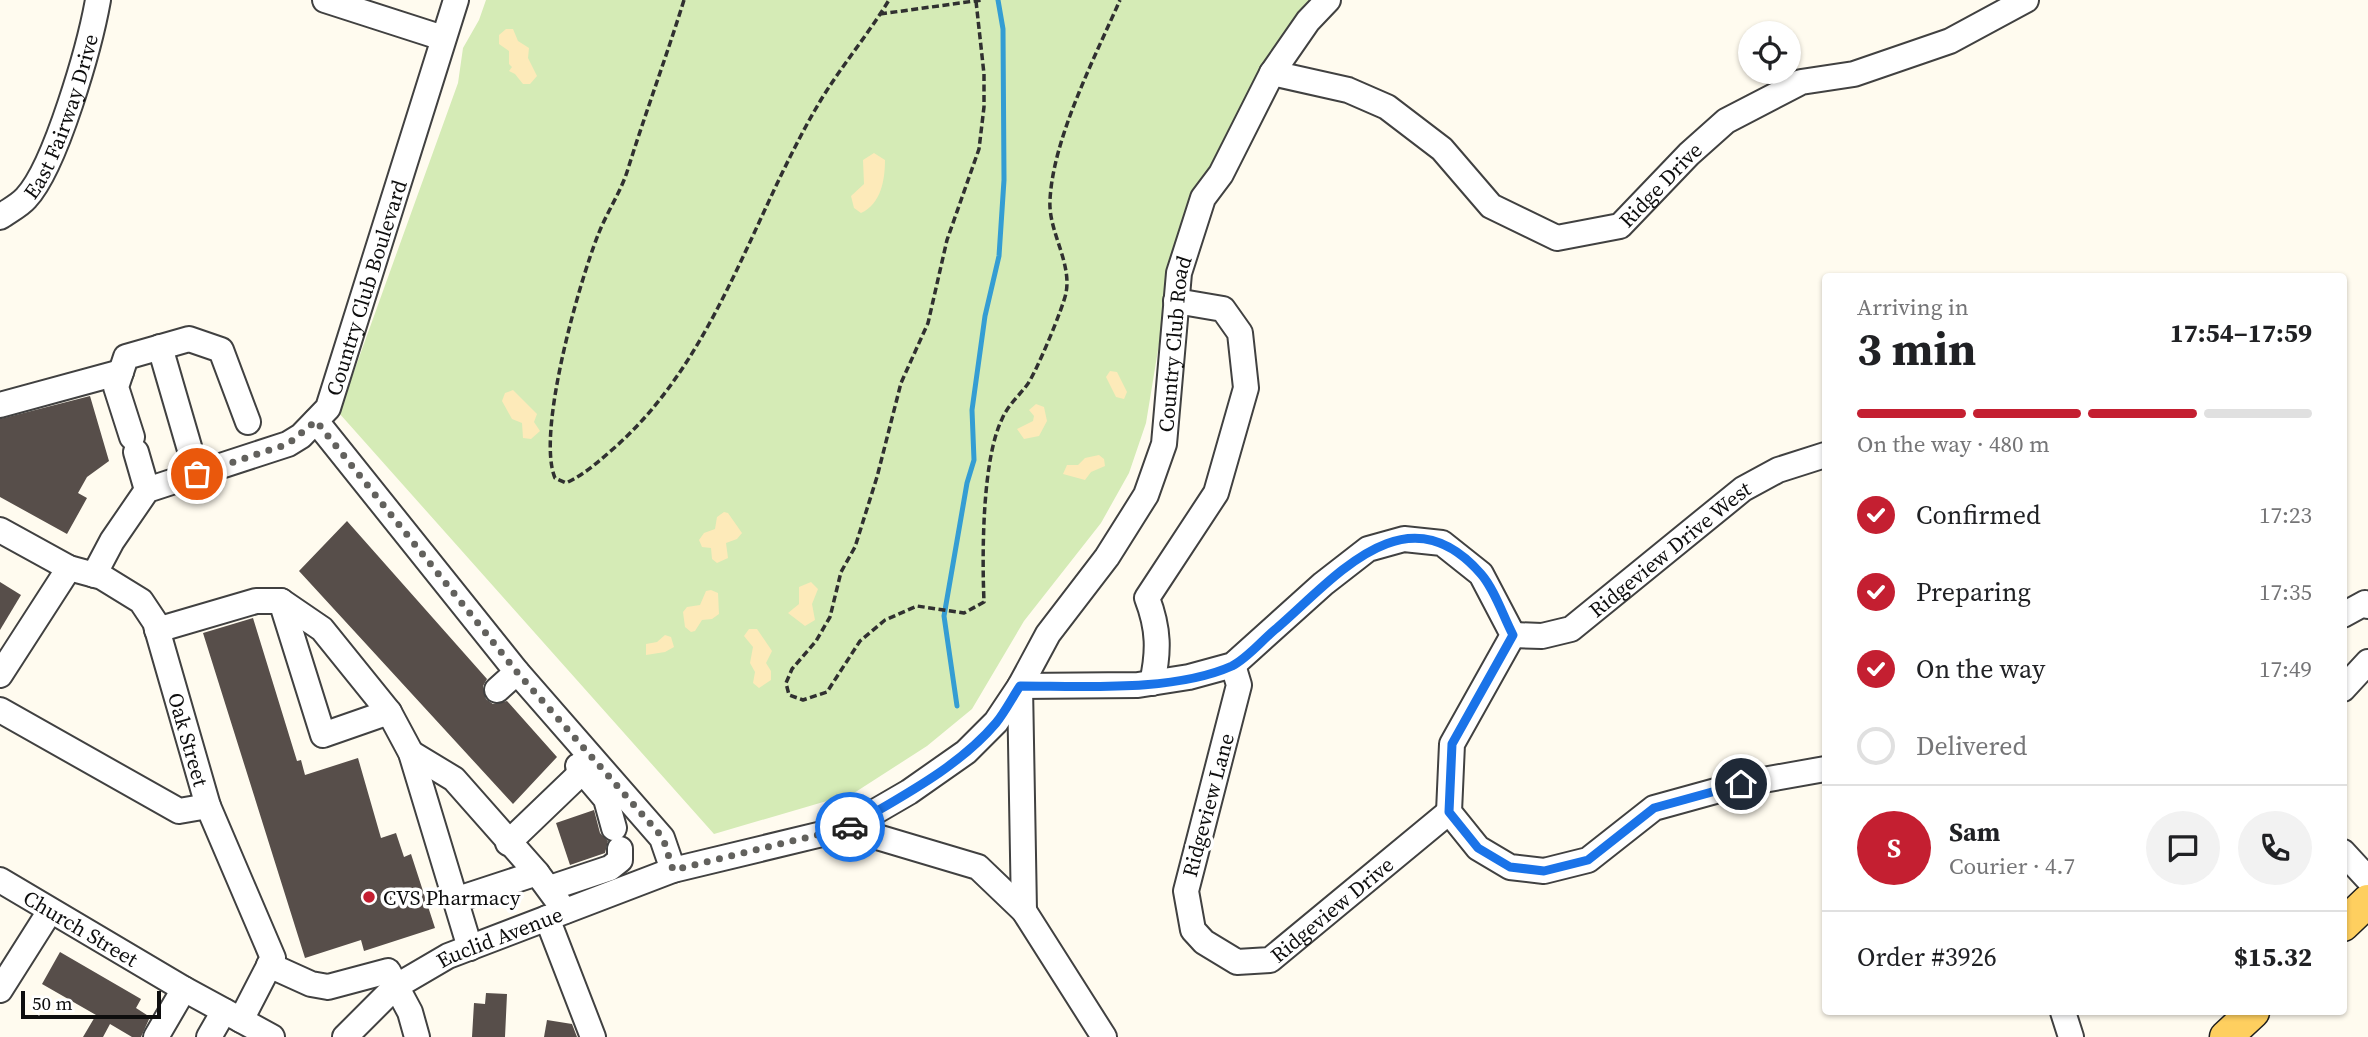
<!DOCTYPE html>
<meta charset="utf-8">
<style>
body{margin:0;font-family:"Source Serif 4",serif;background:#f2f2f2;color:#202124;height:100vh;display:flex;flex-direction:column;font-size:26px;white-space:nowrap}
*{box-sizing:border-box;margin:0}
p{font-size:23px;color:#757577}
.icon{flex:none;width:38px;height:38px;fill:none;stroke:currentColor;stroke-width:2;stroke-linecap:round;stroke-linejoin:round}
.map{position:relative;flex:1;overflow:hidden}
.panel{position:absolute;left:1822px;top:273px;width:525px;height:742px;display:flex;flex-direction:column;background:#fff;border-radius:7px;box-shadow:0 2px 5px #0004}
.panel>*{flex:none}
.controls{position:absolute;left:1738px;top:21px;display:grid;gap:14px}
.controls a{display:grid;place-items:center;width:63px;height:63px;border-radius:50%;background:#fff;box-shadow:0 2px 5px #0004;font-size:35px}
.scale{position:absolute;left:21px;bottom:18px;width:140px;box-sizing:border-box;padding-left:7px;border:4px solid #0e0e0e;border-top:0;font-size:19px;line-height:24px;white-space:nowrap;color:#0e0e0e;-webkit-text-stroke:5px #fff;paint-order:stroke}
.pin{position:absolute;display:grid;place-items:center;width:60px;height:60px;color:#fff;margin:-30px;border:4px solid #fff;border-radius:50%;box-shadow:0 2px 7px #0007}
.courier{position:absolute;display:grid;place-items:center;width:70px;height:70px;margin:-35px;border:5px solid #1a73e8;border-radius:50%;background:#fff;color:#222;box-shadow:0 2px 9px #0007}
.head em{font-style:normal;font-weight:700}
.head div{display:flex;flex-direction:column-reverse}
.head{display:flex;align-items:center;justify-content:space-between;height:119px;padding:0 35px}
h1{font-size:46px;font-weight:700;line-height:52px}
.bar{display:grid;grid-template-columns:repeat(4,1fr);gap:10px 7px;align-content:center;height:84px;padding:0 35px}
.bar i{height:9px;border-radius:5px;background:#e0e0e0}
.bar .selected{background:#c41f31}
.bar p{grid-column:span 4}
.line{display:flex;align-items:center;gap:18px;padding:0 35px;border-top:2px solid #e0e0e0}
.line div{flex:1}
.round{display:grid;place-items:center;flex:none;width:74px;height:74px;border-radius:37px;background:#f2f2f2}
ol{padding:0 35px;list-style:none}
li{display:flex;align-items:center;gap:21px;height:77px}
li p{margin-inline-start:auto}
li .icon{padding:7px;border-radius:50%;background:#c41f31;color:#fff;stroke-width:4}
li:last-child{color:#757577}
li i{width:38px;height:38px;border:4px solid #e0e0e0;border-radius:50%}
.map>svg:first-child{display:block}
.green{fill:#d5ebb6}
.sand{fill:#fdeab9}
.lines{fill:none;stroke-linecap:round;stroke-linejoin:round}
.stream{stroke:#349dd3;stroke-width:5}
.building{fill:#574e4a}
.minor-casing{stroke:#414141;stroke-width:28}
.major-casing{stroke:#1f1f1f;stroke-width:35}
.path{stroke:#303030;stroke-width:3.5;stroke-dasharray:7 3.5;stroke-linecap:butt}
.minor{stroke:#fff;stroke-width:24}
.major{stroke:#fecf5f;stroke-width:32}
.done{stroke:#62615d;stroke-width:7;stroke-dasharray:0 12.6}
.route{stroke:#1a73e8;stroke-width:9}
.poi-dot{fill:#c41f31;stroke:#fff;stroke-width:2.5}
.labels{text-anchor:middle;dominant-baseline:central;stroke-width:7;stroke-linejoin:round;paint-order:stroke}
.street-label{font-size:21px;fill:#0e0e0e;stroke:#fff}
.poi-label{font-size:21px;fill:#0e0e0e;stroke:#fff;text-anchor:start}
</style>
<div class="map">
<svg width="2368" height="1037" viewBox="0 0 2368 1037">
<rect width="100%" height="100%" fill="#fffbef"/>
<polygon class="green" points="486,0 1317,0 1171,271 1146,423 1129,473 1101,523 1024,621 972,709 927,746 854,793 714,834 339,413 458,83 463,48 479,20"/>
<g class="sand">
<polygon points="506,29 513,29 518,41 529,48 528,58 537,76 530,84 523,84 515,74 509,71 512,67 509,64 509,51 499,44 499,35"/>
<path d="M874 153 885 160C885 180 881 204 861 213L854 208 851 196 864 184 863 160Z"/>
<polygon points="1110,371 1117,372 1127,392 1124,399 1116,397 1106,377"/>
<polygon points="513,390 537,414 534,422 540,431 531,439 523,438 522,423 512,419 502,401 505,393"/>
<polygon points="1036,404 1044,407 1047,421 1039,436 1024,439 1017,429 1033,421 1034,416 1029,410"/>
<polygon points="1099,455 1104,459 1105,466 1091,472 1085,480 1063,474 1067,465 1078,465 1085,458"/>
<polygon points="724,512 728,513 742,533 737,539 726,543 728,558 717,563 712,559 711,548 702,547 699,540 704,533 715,529 717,517"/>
<polygon points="811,582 818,589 812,604 815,620 805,626 788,613 799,604 799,587"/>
<polygon points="711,590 718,593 719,614 712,619 702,620 695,631 691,632 685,627 683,612 687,607 700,605 706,591"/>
<polygon points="749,629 757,629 772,651 766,663 771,671 771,680 759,688 753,683 755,672 750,663 753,647 744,636"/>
<polygon points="665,635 671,637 674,647 665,652 646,655 646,644 657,642"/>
</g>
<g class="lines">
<polyline class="stream" points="957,706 944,616 967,483 974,460 972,410 985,316 999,256 1004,180 1003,29 998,0"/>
</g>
<g class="building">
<polygon points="90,396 109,461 87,477 78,493 87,498 67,534 0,497 0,419"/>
<polygon points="347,521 487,679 483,686 486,699 493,704 507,701 557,757 513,804 299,571"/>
<polygon points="0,582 21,595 0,630"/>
<polygon points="253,618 297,761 301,760 305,775 358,758 381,838 396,833 404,857 411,854 435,928 364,951 361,940 305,958 203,633"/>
<polygon points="594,810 600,833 608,841 605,853 570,865 556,823"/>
<polygon points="60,952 141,999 136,1008 150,1017 141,1037 132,1037 110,1024 103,1037 83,1037 96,1015 42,984"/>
<polygon points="486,993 507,994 505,1037 472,1037 474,1003 485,1004"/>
<polygon points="547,1020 572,1024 577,1037 544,1037"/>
</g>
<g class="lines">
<defs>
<g id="minor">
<polyline points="325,0 443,38"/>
<path id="s1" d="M1272 73 1348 90 1387 107 1442 149 1491 206 1557 238 1620 226 1689 154 1726 121 1801 82 1854 74 1950 41 2026 0"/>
<path id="s2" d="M0 217C8 211 19 206 26 198 56 166 90 45 98 0"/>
<polyline points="160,347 197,474"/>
<polyline points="0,405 121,372"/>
<polyline points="316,421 517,672 662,838 673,870"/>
<polyline points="132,437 116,387 126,357 189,339 221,350 248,422"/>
<polyline points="136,452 147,490"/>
<path id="s3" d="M0 530 69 568 102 577 141 601 155 622 208 806 273 958 241 1020"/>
<path id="s4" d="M94 575 112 541 147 490 288 444 301 436 328 408 456 0"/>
<polyline points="281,601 323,735 389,712"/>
<polyline points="2343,615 2365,603 2368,606"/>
<polyline points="157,630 256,601 281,601 322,629 389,712 411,753 470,948"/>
<path id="s5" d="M1513 635 1542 636 1571 629 1743 489 1778 470 1825 455"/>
<path id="s6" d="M1233 665 1239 685 1186 891 1193 930 1204 942 1237 962 1270 960 1449 812"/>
<polyline points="0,675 69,568"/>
<path d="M1152 683C1159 652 1159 629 1147 598L1216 493 1246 388 1240 333 1223 309 1176 301"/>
<polyline points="2343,689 2368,662"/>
<polyline points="497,690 517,672"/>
<polyline points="0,710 179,811 208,806"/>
<polyline points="411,753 454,779 537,873"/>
<polyline points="578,766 606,799 614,828"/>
<polyline points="847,828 978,867 1024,911 1104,1037"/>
<polyline points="508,843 583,771"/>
<polyline points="2343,852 2368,879"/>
<path id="s7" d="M0 880 184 989 272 1037"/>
<polyline points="550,888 610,868 620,860 620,849"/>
<polyline points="455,900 537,873 565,911"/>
<path id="s8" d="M1024 911 1020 686 1048 634 1107 557 1146 495 1164 444 1179 273 1203 198 1221 174 1272 73 1308 21 1328 0"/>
<polyline points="547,918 593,1037"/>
<polyline points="269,965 311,984 328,987 388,971 410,1012 417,1037"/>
<polyline points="0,990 50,911"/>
<polyline points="2063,1012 2071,1037"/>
<polyline points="156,1037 184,989"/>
<polyline points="209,1037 224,1011"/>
<path id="s9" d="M345 1037 395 987 448 956 673 870 847 828 909 792 966 752 996 722 1020 686 1138 685 1189 677 1233 665 1323 584 1368 549 1404 539 1442 543 1481 574 1513 635 1452 744 1449 812 1478 848 1510 867 1544 871 1588 860 1654 808 1741 784 1825 769"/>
</g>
<g id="major">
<polyline points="2343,925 2368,901"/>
<polyline points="2226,1037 2253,1012"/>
</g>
</defs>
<use href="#minor" class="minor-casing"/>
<use href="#major" class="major-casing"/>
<g class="path">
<path d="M684 0C666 58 645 114 627 172 620 193 606 214 598 235 579 283 536 433 555 478L566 483C585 474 598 462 613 449 714 361 750 223 815 110 837 71 866 38 889 0"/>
<path d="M976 1 984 74V107L979 149 947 240 928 323 901 383 877 477 855 547 841 572 830 617 816 641 792 669 786 683 789 695 803 700 827 692 860 641 885 620 917 606 964 613 984 602C982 555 982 460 1002 419 1008 405 1018 397 1027 385 1036 373 1063 308 1066 293 1072 262 1048 231 1050 200 1053 138 1095 57 1120 0"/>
<polyline points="880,14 982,0"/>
</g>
<use href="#minor" class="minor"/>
<use href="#major" class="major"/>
</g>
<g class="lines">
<polyline class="done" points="197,474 288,444 316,421 517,672 663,838 673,870 850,827"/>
<path class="route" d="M850 827C900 797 958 768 996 723 1005 712 1012 698 1020 686 1083 686 1174 692 1232 666 1248 658 1263 639 1277 628 1335 578 1406 488 1481 574 1495 590 1503 616 1513 635L1452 744 1449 812 1478 848 1510 867 1544 871 1588 860 1654 808 1741 784"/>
</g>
<circle class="poi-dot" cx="369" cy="897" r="7"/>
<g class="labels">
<g class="street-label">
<text stroke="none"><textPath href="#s2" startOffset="122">East Fairway Drive</textPath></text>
<text stroke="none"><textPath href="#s1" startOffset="460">Ridge Drive</textPath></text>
<text stroke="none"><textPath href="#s4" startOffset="429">Country Club Boulevard</textPath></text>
<text stroke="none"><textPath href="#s8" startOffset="609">Country Club Road</textPath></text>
<text stroke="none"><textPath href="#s5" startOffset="186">Ridgeview Drive West</textPath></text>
<text stroke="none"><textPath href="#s3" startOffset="306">Oak Street</textPath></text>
<text transform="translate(1208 805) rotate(-75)">Ridgeview Lane</text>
<text stroke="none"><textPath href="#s6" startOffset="441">Ridgeview Drive</textPath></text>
<text stroke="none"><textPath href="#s7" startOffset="94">Church Street</textPath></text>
<text stroke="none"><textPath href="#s9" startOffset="187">Euclid Avenue</textPath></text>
</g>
<g class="poi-label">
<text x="383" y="897">CVS Pharmacy</text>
</g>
</g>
</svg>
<div class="controls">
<a><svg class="icon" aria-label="locate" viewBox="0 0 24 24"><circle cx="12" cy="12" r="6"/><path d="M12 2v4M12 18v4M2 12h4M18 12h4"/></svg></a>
</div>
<div class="scale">50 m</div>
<div class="pin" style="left:197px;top:474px;background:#ea580c"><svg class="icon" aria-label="bag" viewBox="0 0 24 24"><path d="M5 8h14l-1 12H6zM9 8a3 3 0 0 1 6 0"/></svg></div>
<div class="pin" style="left:1741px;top:784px;background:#1f2937"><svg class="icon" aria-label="home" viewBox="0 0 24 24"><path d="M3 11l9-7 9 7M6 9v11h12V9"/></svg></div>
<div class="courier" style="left:850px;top:827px"><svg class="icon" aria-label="car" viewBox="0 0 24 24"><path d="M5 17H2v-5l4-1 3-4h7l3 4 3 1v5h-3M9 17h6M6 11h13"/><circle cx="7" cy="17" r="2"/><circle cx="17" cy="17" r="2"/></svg></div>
<section class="panel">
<div class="head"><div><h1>3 min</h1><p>Arriving in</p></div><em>17:54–17:59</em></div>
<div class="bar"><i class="selected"></i><i class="selected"></i><i class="selected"></i><i></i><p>On the way · 480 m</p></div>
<ol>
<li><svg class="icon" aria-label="check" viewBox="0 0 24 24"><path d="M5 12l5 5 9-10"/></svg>Confirmed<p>17:23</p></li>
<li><svg class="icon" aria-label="check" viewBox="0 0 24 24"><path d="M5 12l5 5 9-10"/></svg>Preparing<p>17:35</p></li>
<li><svg class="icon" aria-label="check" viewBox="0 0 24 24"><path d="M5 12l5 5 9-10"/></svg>On the way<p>17:49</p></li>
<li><i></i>Delivered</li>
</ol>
<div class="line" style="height:126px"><b class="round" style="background:#c41f31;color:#fff">S</b><div><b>Sam</b><p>Courier · 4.7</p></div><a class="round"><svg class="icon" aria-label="chat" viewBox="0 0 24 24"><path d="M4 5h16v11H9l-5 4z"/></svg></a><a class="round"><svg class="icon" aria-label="phone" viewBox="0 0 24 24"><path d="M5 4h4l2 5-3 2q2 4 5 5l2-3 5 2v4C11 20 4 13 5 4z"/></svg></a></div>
<div class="line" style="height:91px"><div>Order #3926</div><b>$15.32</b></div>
</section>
</div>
